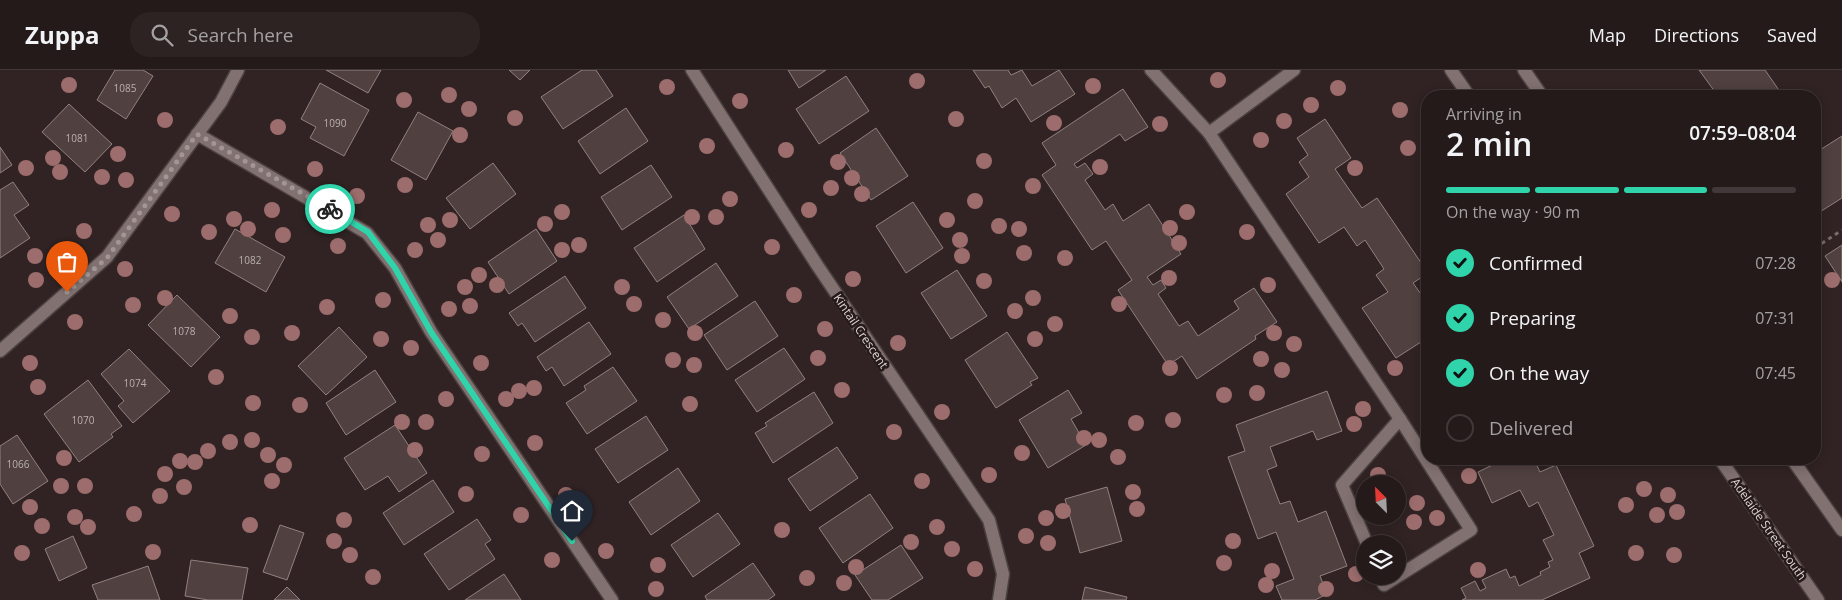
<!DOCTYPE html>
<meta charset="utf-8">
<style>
body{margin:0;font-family:"Open Sans",sans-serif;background:#2d2323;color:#f1f3f6;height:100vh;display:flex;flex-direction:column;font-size:19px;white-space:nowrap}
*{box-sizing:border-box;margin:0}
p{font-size:16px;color:#a3a1a2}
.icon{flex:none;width:28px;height:28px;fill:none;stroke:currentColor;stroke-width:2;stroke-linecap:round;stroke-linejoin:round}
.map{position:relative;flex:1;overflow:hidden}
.details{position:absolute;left:1421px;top:20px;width:400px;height:375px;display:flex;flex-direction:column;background:#251a1a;border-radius:20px;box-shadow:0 2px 12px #0003,0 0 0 1px #423839}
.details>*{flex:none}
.needle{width:32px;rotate:336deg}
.controls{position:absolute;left:1356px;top:405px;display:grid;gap:10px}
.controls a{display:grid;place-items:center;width:50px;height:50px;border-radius:50%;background:#251a1a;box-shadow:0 2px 12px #0003,0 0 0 1px #423839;font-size:25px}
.pin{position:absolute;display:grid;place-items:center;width:42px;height:42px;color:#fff;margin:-51px -21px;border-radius:50% 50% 50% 0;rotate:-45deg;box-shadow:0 0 5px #0007}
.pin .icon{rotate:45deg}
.courier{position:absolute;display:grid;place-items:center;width:50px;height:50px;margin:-25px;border:4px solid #30d4aa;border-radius:50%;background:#fff;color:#222;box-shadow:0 1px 6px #0007}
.headline em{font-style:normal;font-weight:600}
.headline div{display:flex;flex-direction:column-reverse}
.headline{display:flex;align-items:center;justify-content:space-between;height:85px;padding:0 25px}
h1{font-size:32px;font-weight:600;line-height:38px}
.bar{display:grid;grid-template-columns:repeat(4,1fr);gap:8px 5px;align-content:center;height:60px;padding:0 25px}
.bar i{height:6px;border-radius:4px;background:#423839}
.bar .on{background:#30d4aa}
.bar p{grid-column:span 4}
ol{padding:0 25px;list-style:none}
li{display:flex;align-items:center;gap:15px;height:55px}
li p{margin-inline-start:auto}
li .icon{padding:5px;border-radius:50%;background:#30d4aa;color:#111;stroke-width:4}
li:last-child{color:#a3a1a2}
li i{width:28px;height:28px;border:2px solid #423839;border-radius:50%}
header{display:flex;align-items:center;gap:30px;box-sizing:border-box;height:70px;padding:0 25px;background:#251a1a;border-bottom:1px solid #423839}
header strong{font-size:24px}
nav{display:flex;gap:28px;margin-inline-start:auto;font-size:18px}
.search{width:350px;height:45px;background:#2d2323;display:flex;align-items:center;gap:12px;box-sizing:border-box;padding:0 18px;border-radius:20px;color:#a3a1a2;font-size:19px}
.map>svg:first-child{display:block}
.building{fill:#504140;stroke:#918180}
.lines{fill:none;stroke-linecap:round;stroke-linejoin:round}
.lane-casing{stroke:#4b4140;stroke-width:15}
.street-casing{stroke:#4b4140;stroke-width:15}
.secondary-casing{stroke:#4b4140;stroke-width:15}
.path{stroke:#796c6c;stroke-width:3;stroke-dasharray:4 4;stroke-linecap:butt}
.lane{stroke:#817170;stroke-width:12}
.street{stroke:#817170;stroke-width:12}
.secondary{stroke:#817170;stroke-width:12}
.tree{fill:#9c6d6c}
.done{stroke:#a19696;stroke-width:5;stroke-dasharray:0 9}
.route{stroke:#30d4aa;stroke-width:6}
.labels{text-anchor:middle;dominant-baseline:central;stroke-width:5;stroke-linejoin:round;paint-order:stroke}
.number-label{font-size:10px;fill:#baafaf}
.street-label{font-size:12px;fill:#ded4d4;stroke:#271a1a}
</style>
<header>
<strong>Zuppa</strong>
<div class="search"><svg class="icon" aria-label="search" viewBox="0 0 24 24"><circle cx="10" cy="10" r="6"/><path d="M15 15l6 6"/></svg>Search here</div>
<nav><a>Map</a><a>Directions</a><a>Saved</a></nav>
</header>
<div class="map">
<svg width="1842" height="530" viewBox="0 0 1842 530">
<rect width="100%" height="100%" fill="#312323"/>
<g class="building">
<polygon points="115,0 143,0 153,6 126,49 97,30"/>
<polygon points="326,0 381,0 368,23"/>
<polygon points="509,0 530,0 520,10"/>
<polygon points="582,0 596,0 613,26 563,59 541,27"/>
<polygon points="788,0 826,0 799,18"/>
<polygon points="973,0 1008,0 1011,5 1022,0 1032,16 1059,0 1075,24 1031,52 1016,28 1002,38 989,16 985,18"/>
<polygon points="1699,0 1765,0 1783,26 1718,26"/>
<polygon points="846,6 869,41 819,74 796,39"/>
<polygon points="320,13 369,40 344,86 310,68 316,57 301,49"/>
<polygon points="1123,19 1148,57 1125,71 1120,64 1074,94 1077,98 1085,93 1093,104 1085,110 1105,140 1113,134 1123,151 1149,134 1181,184 1147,207 1153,215 1161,210 1166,218 1158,224 1179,256 1188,251 1198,266 1239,239 1234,231 1254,218 1277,252 1255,266 1256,269 1197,309 1182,286 1168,295 1118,220 1132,210 1106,171 1092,180 1042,105 1056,95 1042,73"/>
<polygon points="69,34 112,74 85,102 42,62"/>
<polygon points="626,38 648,71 600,104 578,71"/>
<polygon points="418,42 453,61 426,110 391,90"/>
<polygon points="1325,49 1351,88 1335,99 1362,138 1377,128 1428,203 1413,213 1428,234 1428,283 1421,272 1396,288 1362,238 1388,222 1376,205 1384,199 1365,170 1357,176 1344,157 1319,173 1286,124 1309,107 1299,92 1308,85 1297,68"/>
<polygon points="876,58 908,106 871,130 840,83"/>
<polygon points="1842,66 1842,128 1815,145 1815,83"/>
<polygon points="0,77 12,95 0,103"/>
<polygon points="493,93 516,124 470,159 446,128"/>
<polygon points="651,95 672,127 622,160 601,127"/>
<polygon points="13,112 29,135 14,145 30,168 0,188 0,120"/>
<polygon points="913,132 943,178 906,203 876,156"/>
<polygon points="684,145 705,179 657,212 634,178"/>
<polygon points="235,159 285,187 266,222 215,193"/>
<polygon points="536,159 557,191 509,224 488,192"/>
<polygon points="1842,175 1842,212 1825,186"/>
<polygon points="716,193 738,226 689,259 667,227"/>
<polygon points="957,200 987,246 951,269 921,223"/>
<polygon points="565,206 586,238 535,272 522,253 518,256 509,243"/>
<polygon points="177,225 220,267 191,297 148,255"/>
<polygon points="755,231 778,266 727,300 704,265"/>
<polygon points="589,252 611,284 564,316 552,297 546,301 537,287"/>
<polygon points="339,257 367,287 326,325 298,296"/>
<polygon points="1007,262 1038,308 1030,312 1032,315 996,338 965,290"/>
<polygon points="784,278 805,309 757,342 735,310"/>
<polygon points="129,279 170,321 133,353 118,336 124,331 101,304"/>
<polygon points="613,297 637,331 587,364 566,333 586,320 584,316"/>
<polygon points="375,300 396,332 346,365 326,333"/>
<polygon points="88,310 122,356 111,364 113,367 79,392 44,344"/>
<polygon points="1068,320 1082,343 1071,349 1086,375 1048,398 1019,350"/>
<polygon points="1327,321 1342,361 1317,370 1313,361 1270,377 1277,396 1267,400 1280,434 1290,431 1298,452 1326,441 1347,496 1320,506 1327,524 1315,530 1282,530 1276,516 1294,509 1276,462 1258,469 1228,387 1245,381 1236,355"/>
<polygon points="814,322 833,353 773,393 755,363 767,356 765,353"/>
<polygon points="646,346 668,380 618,413 595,379"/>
<polygon points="395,355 427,403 399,422 388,406 365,420 344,388"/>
<polygon points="17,365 48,411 13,434 0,414 0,376"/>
<polygon points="837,377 858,408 810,441 788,409"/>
<polygon points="1505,389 1534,389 1540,402 1556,395 1594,476 1579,483 1590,508 1542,530 1462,530 1466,528 1461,518 1475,511 1480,521 1486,518 1482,510 1506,499 1510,508 1515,506 1519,516 1541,505 1540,502 1550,497 1548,492 1553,490 1543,470 1554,465 1538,432 1529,437 1520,420 1492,433 1478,402"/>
<polygon points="678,398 700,431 651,465 629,432"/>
<polygon points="433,410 454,442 404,475 383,443"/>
<polygon points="1107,417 1122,471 1080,483 1065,429"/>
<polygon points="870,424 893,458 843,493 819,458"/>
<polygon points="718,443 740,474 693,507 671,475"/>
<polygon points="477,449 491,470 485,474 495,489 449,520 424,484"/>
<polygon points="280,455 304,463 287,510 263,502"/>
<polygon points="73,466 87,498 59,511 45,479"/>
<polygon points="901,475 923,508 888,530 872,530 855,505"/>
<polygon points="191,490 248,498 242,530 208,530 185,526"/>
<polygon points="753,493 775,525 768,530 707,530 705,526"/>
<polygon points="148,496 160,530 98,530 92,515"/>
<polygon points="504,504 521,530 465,530"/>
<polygon points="287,517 300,530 274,530"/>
<polygon points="1085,517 1127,527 1126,530 1082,530"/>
</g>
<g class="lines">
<defs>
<g id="lane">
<polyline points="1151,0 1209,63 1400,349 1471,460 1384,515 1380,506"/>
<polyline points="1209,63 1294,0"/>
<polyline points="1367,474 1342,415 1400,349"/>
</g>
<g id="street">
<polyline points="692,0 817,195 989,450 1003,504 999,530"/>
<polyline points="197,64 367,163 395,198 431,262 612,530"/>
</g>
<g id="secondary">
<polyline points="1451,0 1469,26"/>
<polyline points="1524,0 1542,26"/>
<polyline points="0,281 107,187 221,32 238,0"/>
<polyline points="1720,389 1818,530"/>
<polyline points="1792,389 1842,460"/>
</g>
</defs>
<use href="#lane" class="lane-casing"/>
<use href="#street" class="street-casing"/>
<use href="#secondary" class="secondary-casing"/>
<polyline class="path" points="1815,178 1842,160"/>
<use href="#lane" class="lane"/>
<use href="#street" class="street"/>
<use href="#secondary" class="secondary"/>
</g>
<g class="tree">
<circle cx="1218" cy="10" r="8"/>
<circle cx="917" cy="11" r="8"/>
<circle cx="69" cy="15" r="8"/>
<circle cx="1093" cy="16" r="8"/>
<circle cx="667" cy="17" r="8"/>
<circle cx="1338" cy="18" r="8"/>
<circle cx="449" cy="25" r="8"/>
<circle cx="404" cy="30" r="8"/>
<circle cx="740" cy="31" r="8"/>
<circle cx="1311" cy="35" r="8"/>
<circle cx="469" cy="39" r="8"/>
<circle cx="1400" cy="40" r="8"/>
<circle cx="515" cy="48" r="8"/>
<circle cx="956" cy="49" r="8"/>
<circle cx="165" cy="50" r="8"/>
<circle cx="1284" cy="51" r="8"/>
<circle cx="1054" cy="53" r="8"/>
<circle cx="1160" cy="54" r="8"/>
<circle cx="278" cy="57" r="8"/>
<circle cx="460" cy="65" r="8"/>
<circle cx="1261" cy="70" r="8"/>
<circle cx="707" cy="76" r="8"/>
<circle cx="1408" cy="78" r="8"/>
<circle cx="786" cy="80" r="8"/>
<circle cx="118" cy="84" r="8"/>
<circle cx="53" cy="88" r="8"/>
<circle cx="984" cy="91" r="8"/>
<circle cx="838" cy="92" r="8"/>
<circle cx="1100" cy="97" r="8"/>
<circle cx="26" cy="98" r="8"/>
<circle cx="1355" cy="98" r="8"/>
<circle cx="315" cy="99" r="8"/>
<circle cx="60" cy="102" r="8"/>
<circle cx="102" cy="107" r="8"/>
<circle cx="852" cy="108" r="8"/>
<circle cx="126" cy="110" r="8"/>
<circle cx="405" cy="115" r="8"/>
<circle cx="1033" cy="116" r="8"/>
<circle cx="831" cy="118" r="8"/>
<circle cx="862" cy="124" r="8"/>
<circle cx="357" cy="126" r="8"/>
<circle cx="730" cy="129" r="8"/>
<circle cx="975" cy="131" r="8"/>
<circle cx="272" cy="140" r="8"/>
<circle cx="809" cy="140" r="8"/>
<circle cx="562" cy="142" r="8"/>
<circle cx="1187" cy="142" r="8"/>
<circle cx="172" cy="144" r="8"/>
<circle cx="692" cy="147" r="8"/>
<circle cx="716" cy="147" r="8"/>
<circle cx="234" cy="149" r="8"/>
<circle cx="450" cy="150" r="8"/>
<circle cx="947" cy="150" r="8"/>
<circle cx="545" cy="154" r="8"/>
<circle cx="428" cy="155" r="8"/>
<circle cx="999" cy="156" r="8"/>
<circle cx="1170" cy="158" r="8"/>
<circle cx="248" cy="159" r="8"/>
<circle cx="1019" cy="159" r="8"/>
<circle cx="84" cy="161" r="8"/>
<circle cx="209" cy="162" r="8"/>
<circle cx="1247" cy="162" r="8"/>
<circle cx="283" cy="165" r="8"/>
<circle cx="438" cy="170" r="8"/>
<circle cx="960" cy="170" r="8"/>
<circle cx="1179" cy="173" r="8"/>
<circle cx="579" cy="175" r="8"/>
<circle cx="338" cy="176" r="8"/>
<circle cx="772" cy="177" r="8"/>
<circle cx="415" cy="180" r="8"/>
<circle cx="562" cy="180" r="8"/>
<circle cx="1024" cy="183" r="8"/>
<circle cx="35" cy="186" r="8"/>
<circle cx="962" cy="186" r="8"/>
<circle cx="1065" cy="188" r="8"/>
<circle cx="125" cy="199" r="8"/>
<circle cx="479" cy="205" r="8"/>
<circle cx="1169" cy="208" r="8"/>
<circle cx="853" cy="209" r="8"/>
<circle cx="36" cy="210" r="8"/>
<circle cx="1832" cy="210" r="8"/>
<circle cx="984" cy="211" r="8"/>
<circle cx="497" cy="215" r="8"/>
<circle cx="1268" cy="215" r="8"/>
<circle cx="465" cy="217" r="8"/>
<circle cx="622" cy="217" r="8"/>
<circle cx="794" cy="225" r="8"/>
<circle cx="165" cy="228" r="8"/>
<circle cx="1033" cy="228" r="8"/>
<circle cx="383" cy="230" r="8"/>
<circle cx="634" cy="234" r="8"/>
<circle cx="1119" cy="234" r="8"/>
<circle cx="133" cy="235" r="8"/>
<circle cx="470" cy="236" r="8"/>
<circle cx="327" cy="237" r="8"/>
<circle cx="449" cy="239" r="8"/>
<circle cx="1015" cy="241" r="8"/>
<circle cx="230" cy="246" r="8"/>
<circle cx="663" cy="250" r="8"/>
<circle cx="75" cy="252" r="8"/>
<circle cx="1055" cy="254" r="8"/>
<circle cx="825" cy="259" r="8"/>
<circle cx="292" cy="263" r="8"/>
<circle cx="695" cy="263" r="8"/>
<circle cx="1274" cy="263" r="8"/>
<circle cx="252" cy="267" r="8"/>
<circle cx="381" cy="269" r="8"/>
<circle cx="1035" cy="269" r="8"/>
<circle cx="898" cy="273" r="8"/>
<circle cx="1294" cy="274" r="8"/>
<circle cx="411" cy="278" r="8"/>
<circle cx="818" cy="288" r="8"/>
<circle cx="1261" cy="289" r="8"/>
<circle cx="673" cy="290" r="8"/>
<circle cx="30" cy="293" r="8"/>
<circle cx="481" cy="293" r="8"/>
<circle cx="694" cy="295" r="8"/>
<circle cx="1170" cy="298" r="8"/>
<circle cx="1395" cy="298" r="8"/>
<circle cx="1282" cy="300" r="8"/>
<circle cx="216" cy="307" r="8"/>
<circle cx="38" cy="317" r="8"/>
<circle cx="534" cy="318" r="8"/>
<circle cx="842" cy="320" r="8"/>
<circle cx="519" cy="321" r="8"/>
<circle cx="1257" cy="323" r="8"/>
<circle cx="1224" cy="325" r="8"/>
<circle cx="446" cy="329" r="8"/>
<circle cx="506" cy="329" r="8"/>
<circle cx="253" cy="333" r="8"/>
<circle cx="690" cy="334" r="8"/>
<circle cx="300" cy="335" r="8"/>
<circle cx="1363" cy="339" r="8"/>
<circle cx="942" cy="342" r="8"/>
<circle cx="1173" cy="350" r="8"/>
<circle cx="402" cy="352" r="8"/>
<circle cx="426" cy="352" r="8"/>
<circle cx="1136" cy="353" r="8"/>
<circle cx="1354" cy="354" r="8"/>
<circle cx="894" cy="362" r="8"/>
<circle cx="1084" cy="368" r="8"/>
<circle cx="252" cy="370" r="8"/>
<circle cx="1099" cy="370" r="8"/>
<circle cx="230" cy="372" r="8"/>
<circle cx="535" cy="373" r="8"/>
<circle cx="415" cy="380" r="8"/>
<circle cx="208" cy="381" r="8"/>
<circle cx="1022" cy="383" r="8"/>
<circle cx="482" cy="384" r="8"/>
<circle cx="268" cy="385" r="8"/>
<circle cx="1118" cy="387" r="8"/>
<circle cx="64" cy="388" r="8"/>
<circle cx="180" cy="391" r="8"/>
<circle cx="195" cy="392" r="8"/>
<circle cx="284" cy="395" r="8"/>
<circle cx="165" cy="404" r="8"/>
<circle cx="989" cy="405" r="8"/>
<circle cx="1378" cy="405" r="8"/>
<circle cx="1469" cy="406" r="8"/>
<circle cx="272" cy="411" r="8"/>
<circle cx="922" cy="411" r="8"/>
<circle cx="61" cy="416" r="8"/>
<circle cx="85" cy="416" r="8"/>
<circle cx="184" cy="417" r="8"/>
<circle cx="1644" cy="419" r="8"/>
<circle cx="1133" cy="422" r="8"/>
<circle cx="466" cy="424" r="8"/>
<circle cx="566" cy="425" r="8"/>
<circle cx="1668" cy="425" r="8"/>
<circle cx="160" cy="426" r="8"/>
<circle cx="1417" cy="433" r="8"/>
<circle cx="1626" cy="435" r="8"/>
<circle cx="30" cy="437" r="8"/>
<circle cx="1137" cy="439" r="8"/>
<circle cx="1063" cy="441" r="8"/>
<circle cx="1677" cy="442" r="8"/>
<circle cx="134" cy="444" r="8"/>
<circle cx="521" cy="445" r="8"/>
<circle cx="1657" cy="445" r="8"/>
<circle cx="75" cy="447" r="8"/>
<circle cx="1046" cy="448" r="8"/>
<circle cx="1437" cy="448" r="8"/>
<circle cx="344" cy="450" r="8"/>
<circle cx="1414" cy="452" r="8"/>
<circle cx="250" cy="455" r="8"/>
<circle cx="42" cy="456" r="8"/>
<circle cx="88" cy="457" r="8"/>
<circle cx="937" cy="457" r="8"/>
<circle cx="782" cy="460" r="8"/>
<circle cx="1026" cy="466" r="8"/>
<circle cx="334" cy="471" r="8"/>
<circle cx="1233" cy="471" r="8"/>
<circle cx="911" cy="472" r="8"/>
<circle cx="1048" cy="473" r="8"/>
<circle cx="952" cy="479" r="8"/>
<circle cx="606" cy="481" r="8"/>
<circle cx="153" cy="482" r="8"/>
<circle cx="22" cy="483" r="8"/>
<circle cx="1636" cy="483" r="8"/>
<circle cx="350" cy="485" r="8"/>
<circle cx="1674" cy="485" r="8"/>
<circle cx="552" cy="490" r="8"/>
<circle cx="1224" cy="493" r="8"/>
<circle cx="658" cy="495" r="8"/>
<circle cx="856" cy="497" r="8"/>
<circle cx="975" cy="499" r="8"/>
<circle cx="1478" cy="500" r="8"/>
<circle cx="1272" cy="501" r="8"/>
<circle cx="1356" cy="504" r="8"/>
<circle cx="373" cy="507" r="8"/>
<circle cx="807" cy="508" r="8"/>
<circle cx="844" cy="513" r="8"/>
<circle cx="1266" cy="515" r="8"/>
<circle cx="656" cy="519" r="8"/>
<circle cx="1326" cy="519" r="8"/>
</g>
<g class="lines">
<polyline class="done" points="67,222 107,188 197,64 330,139"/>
<polyline class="route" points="330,139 368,162 395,198 431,262 572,471"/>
</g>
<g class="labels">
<g class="number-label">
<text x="125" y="18">1085</text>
<text x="335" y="53">1090</text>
<text x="77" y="68">1081</text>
<text x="250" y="190">1082</text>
<text x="184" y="261">1078</text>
<text x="135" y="313">1074</text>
<text x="83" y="350">1070</text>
<text x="18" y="394">1066</text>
</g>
<g class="street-label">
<text transform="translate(861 261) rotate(56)">Kintail Crescent</text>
<text transform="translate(1769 459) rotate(55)">Adelaide Street South</text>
</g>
</g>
</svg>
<div class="controls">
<a><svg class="needle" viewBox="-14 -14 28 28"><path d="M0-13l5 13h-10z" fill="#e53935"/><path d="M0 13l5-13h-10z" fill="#a3a1a2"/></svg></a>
<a><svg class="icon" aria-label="layers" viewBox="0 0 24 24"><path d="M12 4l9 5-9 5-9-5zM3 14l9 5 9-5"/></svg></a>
</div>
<div class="pin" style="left:67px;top:222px;background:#ea580c"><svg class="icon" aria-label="bag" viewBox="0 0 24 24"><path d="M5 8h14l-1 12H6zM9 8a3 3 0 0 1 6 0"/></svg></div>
<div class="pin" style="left:572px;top:471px;background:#1f2937"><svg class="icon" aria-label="home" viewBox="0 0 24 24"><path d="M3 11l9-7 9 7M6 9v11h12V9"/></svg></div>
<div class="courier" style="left:330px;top:139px"><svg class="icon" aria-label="bike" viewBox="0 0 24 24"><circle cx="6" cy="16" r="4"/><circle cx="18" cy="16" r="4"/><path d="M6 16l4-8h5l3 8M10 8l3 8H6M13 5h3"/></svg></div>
<section class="details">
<div class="headline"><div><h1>2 min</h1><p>Arriving in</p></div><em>07:59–08:04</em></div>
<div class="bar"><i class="on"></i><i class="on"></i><i class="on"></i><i></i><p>On the way · 90 m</p></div>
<ol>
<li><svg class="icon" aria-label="check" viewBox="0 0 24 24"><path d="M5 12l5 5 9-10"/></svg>Confirmed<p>07:28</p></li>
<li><svg class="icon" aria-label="check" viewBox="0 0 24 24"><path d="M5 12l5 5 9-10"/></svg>Preparing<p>07:31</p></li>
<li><svg class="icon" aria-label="check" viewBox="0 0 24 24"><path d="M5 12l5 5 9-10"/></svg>On the way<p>07:45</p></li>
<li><i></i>Delivered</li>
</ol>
</section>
</div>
